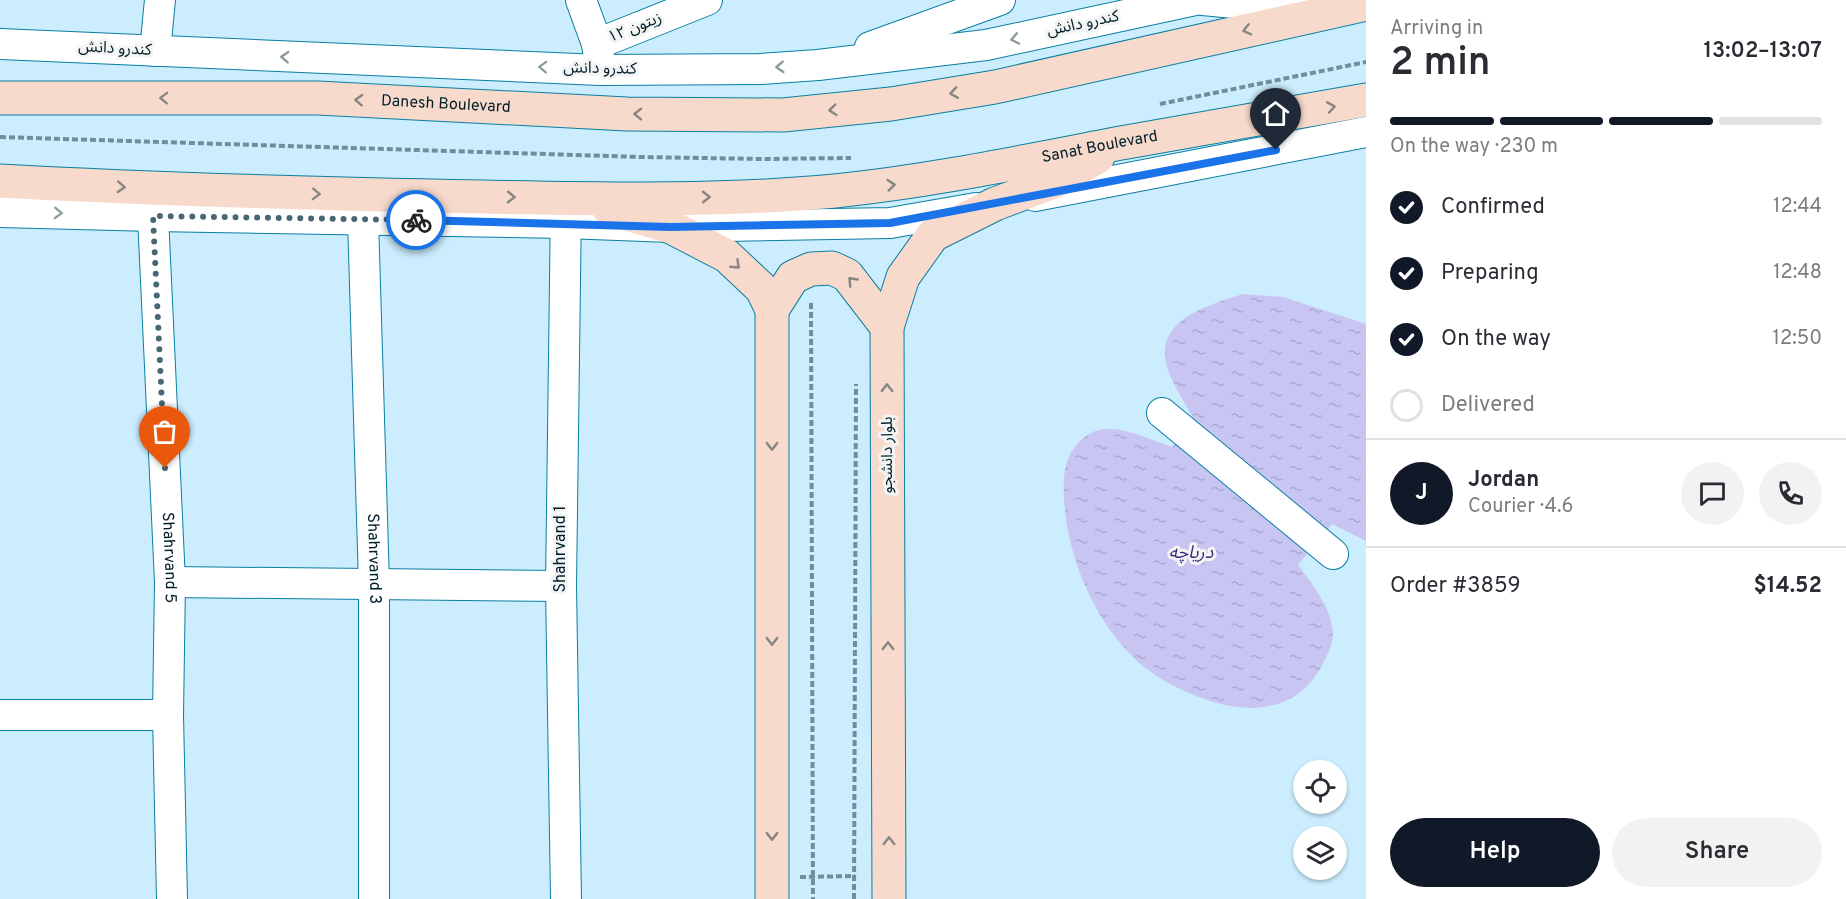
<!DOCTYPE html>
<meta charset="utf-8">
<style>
body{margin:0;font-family:Overpass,"Noto Sans Arabic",sans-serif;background:#f2f2f3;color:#2b2b33;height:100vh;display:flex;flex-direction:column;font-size:22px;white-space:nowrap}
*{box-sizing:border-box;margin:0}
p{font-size:20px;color:#7c7c81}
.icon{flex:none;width:33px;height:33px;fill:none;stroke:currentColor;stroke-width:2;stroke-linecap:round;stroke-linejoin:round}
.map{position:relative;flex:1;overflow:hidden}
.side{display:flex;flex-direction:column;background:#fff;width:480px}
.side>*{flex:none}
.buttons{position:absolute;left:1293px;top:760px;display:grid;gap:12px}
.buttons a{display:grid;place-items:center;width:54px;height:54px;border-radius:50%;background:#fff;box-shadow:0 2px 4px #0004;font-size:30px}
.pin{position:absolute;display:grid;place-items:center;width:51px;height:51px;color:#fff;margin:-62px -26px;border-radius:50% 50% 50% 0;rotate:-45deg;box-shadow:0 0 6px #0007}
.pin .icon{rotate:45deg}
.courier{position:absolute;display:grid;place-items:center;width:60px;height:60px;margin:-30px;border:4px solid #1a73e8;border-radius:50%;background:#fff;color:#222;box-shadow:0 2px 8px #0007}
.headline em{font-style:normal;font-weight:600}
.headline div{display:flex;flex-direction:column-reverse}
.headline{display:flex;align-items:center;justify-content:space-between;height:102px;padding:0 24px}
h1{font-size:39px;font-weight:600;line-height:45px}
.bar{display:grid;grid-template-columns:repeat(4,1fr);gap:9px 6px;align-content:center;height:72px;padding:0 24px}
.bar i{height:8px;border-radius:4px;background:#e1e1e2}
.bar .selected{background:#111827}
.bar p{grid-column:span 4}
.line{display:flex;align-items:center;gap:15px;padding:0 24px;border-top:2px solid #e1e1e2}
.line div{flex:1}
.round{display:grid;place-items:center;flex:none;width:63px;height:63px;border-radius:32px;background:#f2f2f3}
ol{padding:0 24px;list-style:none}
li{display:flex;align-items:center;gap:18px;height:66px}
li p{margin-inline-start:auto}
li .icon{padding:6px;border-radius:50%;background:#111827;color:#fff;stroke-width:4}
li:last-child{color:#7c7c81}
li i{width:33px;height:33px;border:3px solid #e1e1e2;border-radius:50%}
.action{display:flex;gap:12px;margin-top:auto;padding:12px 24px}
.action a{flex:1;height:69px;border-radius:36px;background:#111827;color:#fff;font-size:24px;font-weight:600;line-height:69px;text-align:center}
.action a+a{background:#f2f2f3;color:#2b2b33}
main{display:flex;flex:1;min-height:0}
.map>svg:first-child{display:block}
.water{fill:url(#water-ripples)}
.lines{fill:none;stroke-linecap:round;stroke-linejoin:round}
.street-casing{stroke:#0a7ea2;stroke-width:32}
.secondary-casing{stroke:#0a7ea2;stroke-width:35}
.path{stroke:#6e8e9c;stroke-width:4;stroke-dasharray:6 3;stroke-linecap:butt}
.street{stroke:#fff;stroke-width:30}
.secondary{stroke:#f7dacb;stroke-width:33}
.oneway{stroke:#888683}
.oneway2{stroke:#8d9a9f}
.done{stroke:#486774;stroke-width:6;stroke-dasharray:0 10.8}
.route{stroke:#1a73e8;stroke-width:8}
.labels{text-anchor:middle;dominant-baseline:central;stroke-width:6;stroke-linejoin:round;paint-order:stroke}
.street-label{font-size:16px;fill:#011f2a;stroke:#f4f4f4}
.water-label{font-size:18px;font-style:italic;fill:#3d2b7e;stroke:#f4f4f4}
</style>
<main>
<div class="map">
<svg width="1366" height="899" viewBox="0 0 1366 899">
<defs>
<pattern id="water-ripples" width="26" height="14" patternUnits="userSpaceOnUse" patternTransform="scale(1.5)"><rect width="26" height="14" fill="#c8c5f3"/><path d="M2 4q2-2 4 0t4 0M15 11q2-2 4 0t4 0" fill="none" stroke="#aaa9d0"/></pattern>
</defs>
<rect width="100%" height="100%" fill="#cbedfd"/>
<path class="water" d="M1243 294 1283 297 1366 324V541L1332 524 1298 565C1313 585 1331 607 1333 633 1333 644 1327 657 1321 667 1297 711 1251 715 1207 700 1182 691 1155 678 1136 660 1094 621 1066 554 1064 497 1063 476 1064 458 1079 442 1086 435 1096 429 1106 429 1128 428 1151 440 1172 447L1193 418C1185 403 1175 388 1169 373 1149 321 1206 306 1243 294Z"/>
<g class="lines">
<defs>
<g id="street">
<polyline points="581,0 597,44 600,64"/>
<polyline points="1203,0 1317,11"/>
<polyline points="0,44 600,70 760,69 818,65 986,45 1195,0"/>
<polyline points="597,44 707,0"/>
<polyline points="870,47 1000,0"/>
<polyline points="155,51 160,0"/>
<polyline points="1035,196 1366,132"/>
<polyline points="566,204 561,586 566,899"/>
<polyline points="0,212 153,216 565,223 671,227 890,223 976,208"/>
<path id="s1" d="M153 216 170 582 168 715 172 899"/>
<path id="s2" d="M363 219 374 584V899"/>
<polyline points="1162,413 1333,554"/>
<polyline points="170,582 561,586"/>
<polyline points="0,715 168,715"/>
</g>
<g id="secondary">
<path id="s3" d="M0 98H318L627 114 783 115 891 104 995 87 1366 4"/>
<path id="s4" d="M0 181C161 190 322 194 483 197 600 199 719 202 835 191 932 181 1026 161 1121 143 1203 128 1284 115 1366 100"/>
<polyline points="609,209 671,227 727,256 762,289 772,310 772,899"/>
<polyline points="772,310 793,277 811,269 832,268 847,275 887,327"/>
<polyline points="889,899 887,327 903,277 933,235 995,204 1056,181 1098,157"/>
</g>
</defs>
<use href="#street" class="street-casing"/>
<use href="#secondary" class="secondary-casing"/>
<g class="path">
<polyline points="1160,104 1366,62"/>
<polyline points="0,137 640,157 763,159 851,158"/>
<polyline points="811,303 813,899"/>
<polyline points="800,877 855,876"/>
<polyline points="854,899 856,384"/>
</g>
<use href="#street" class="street"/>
<use href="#secondary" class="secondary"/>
</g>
<defs><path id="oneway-chevron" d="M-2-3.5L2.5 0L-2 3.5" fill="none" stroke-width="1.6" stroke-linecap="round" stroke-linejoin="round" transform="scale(1.5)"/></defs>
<g class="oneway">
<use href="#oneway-chevron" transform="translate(1247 30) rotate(167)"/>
<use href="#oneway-chevron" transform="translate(954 93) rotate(171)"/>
<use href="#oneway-chevron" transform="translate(164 98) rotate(-178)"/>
<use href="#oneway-chevron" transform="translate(359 100) rotate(-177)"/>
<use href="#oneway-chevron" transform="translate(1331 107) rotate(-10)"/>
<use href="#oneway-chevron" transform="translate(833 110) rotate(174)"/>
<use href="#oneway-chevron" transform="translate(638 114) rotate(-179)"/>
<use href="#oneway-chevron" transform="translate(891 185) rotate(-6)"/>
<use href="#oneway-chevron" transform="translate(121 187) rotate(3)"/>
<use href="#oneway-chevron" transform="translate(316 194) rotate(2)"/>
<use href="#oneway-chevron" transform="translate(511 197) rotate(1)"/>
<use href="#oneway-chevron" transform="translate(706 197)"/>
<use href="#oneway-chevron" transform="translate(736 265) rotate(43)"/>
<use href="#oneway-chevron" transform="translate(852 281) rotate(-134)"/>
<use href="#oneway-chevron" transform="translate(887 388) rotate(-90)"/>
<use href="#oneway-chevron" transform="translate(772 446) rotate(90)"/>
<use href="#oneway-chevron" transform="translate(772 641) rotate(90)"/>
<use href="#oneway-chevron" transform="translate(888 646) rotate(-90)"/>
<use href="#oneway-chevron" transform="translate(772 836) rotate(90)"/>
<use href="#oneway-chevron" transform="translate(889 841) rotate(-90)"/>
</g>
<g class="oneway2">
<use href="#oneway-chevron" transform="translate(1015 39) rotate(168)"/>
<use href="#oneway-chevron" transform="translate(285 57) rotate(-177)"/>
<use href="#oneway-chevron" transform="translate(543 67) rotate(-178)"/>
<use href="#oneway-chevron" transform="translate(780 67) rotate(176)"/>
<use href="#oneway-chevron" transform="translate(58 213) rotate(2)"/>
</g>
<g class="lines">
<polyline class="done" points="165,468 153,216 416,220"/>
<polyline class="route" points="416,220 670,227 890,223 1276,150"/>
</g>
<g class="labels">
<g class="street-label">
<text transform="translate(1083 24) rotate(-12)">کندرو دانش</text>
<text transform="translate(635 28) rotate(-22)">زیتون ۱۲</text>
<text transform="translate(115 49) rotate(3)">کندرو دانش</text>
<text transform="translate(600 69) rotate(1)">کندرو دانش</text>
<text stroke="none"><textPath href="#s3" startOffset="446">Danesh Boulevard</textPath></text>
<text stroke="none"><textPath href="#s4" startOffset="1104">Sanat Boulevard</textPath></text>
<text transform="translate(888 455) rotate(-90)">بلوار دانشجو</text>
<text transform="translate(561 549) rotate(-90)">Shahrvand 1</text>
<text stroke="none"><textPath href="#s1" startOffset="342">Shahrvand 5</textPath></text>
<text stroke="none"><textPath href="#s2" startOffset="340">Shahrvand 3</textPath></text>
</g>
<g class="water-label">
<text x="1191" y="553">دریاچه</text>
</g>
</g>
</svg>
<div class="buttons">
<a><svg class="icon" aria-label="locate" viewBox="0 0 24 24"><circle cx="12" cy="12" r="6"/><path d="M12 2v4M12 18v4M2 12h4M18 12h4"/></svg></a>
<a><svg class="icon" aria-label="layers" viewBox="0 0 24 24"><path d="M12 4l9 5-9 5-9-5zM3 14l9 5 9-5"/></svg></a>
</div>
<div class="pin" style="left:165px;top:468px;background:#ea580c"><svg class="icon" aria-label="bag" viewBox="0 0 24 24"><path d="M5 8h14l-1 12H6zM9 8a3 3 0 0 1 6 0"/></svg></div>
<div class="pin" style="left:1276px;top:150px;background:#1f2937"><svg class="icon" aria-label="home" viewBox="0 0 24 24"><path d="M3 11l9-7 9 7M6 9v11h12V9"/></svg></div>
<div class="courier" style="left:416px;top:220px"><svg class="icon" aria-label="bike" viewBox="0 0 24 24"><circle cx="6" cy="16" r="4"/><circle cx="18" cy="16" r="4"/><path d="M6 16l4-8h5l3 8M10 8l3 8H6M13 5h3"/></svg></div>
</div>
<section class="side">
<div class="headline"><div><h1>2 min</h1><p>Arriving in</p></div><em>13:02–13:07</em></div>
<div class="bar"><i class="selected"></i><i class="selected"></i><i class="selected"></i><i></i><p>On the way · 230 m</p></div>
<ol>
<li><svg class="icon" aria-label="check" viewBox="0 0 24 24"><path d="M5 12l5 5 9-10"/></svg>Confirmed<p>12:44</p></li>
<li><svg class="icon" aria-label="check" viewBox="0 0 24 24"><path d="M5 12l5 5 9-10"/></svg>Preparing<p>12:48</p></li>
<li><svg class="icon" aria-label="check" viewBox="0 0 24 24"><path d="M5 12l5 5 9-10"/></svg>On the way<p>12:50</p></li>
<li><i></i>Delivered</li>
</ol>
<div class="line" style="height:108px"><b class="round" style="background:#111827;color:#fff">J</b><div><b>Jordan</b><p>Courier · 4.6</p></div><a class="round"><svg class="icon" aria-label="chat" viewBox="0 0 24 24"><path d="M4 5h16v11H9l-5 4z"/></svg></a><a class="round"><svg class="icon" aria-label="phone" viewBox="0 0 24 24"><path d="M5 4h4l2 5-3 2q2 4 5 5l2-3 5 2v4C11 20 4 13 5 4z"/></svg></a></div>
<div class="line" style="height:78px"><div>Order #3859</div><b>$14.52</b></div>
<div class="action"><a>Help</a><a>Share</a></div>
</section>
</main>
